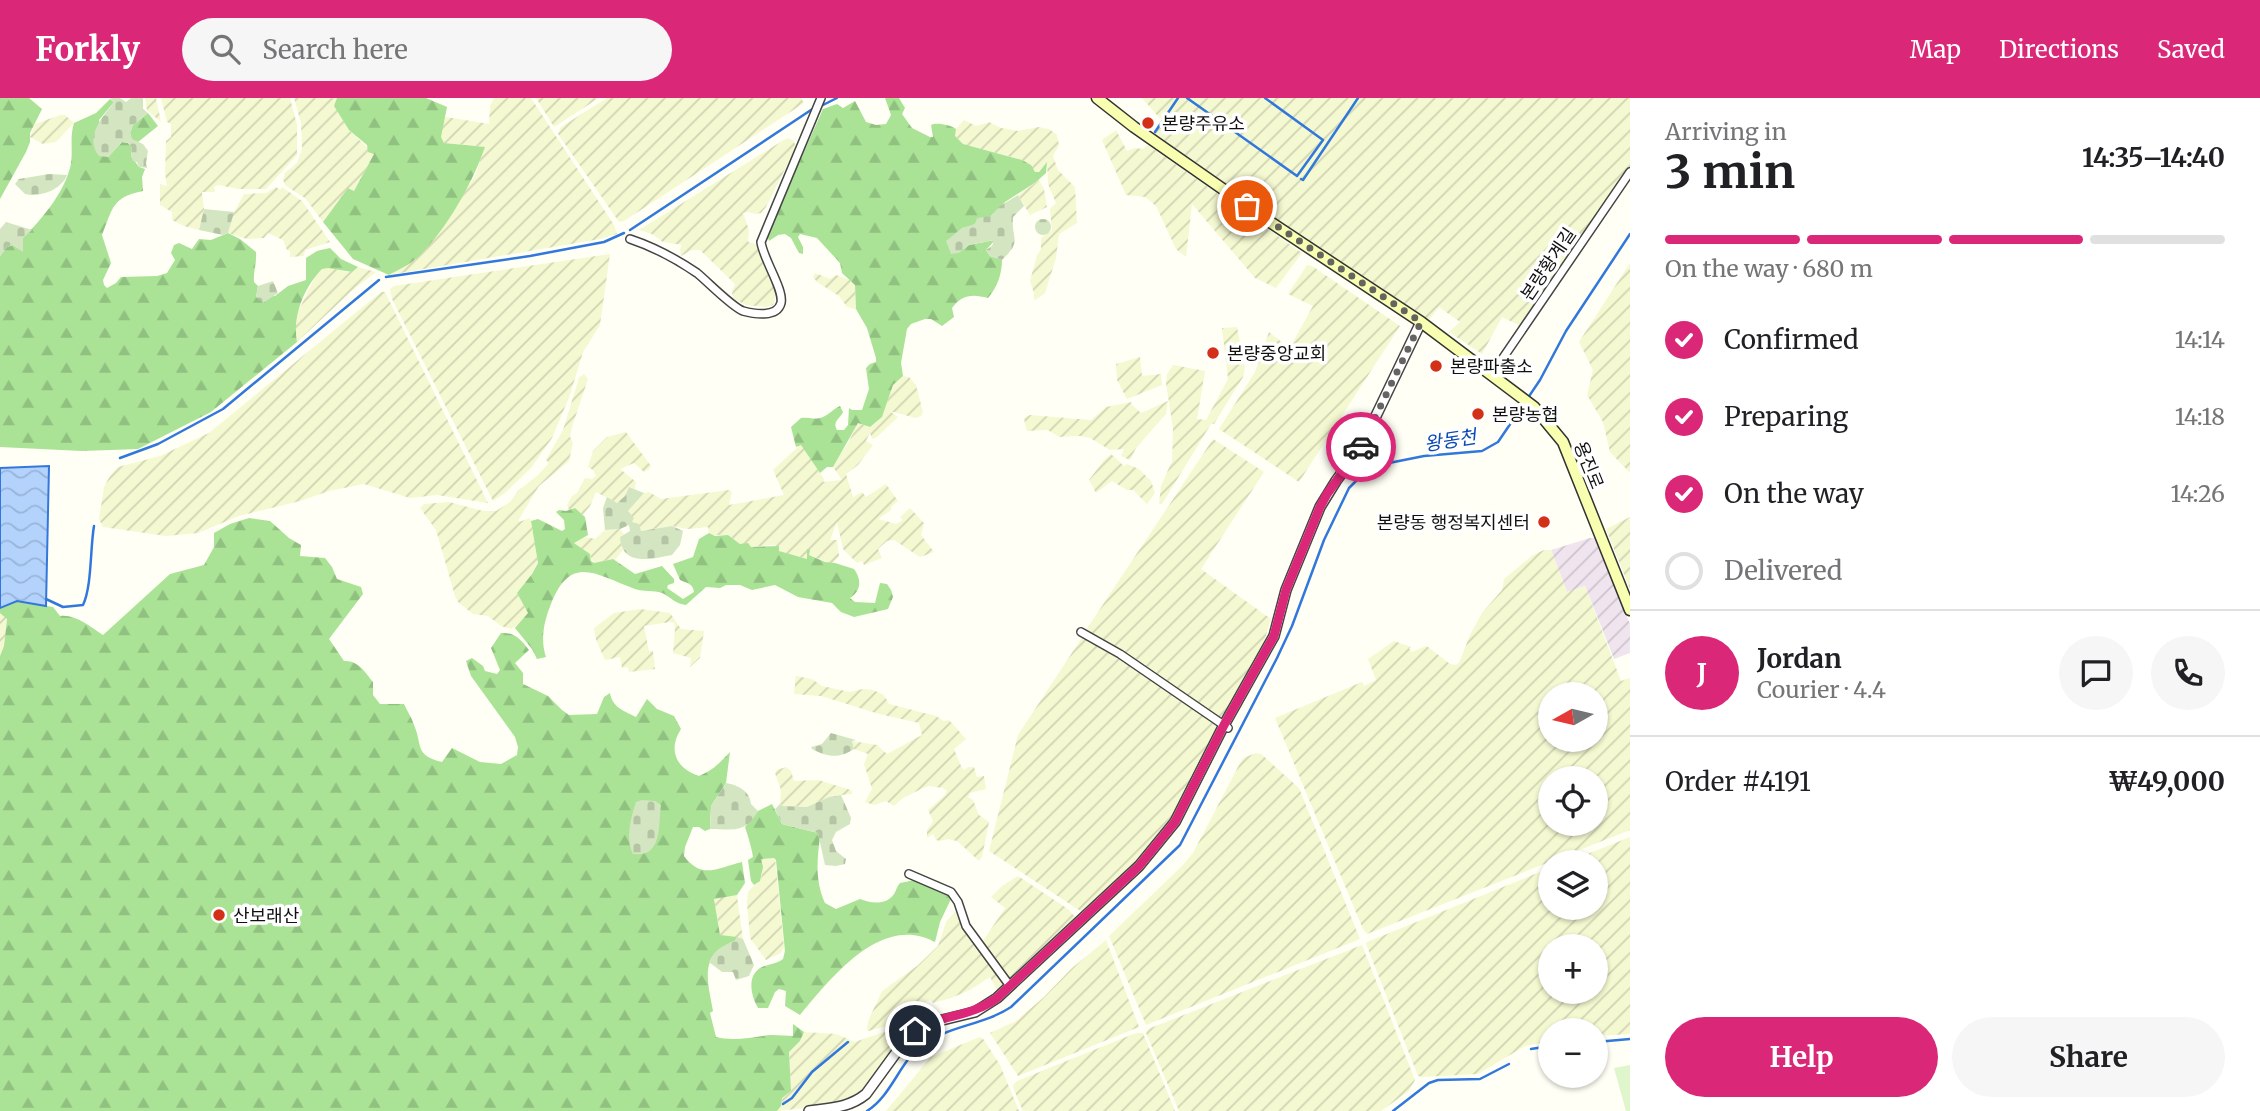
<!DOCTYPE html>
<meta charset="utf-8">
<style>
body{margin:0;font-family:Merriweather,"Noto Sans KR",serif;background:#f6f6f6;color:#202124;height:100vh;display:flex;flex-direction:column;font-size:26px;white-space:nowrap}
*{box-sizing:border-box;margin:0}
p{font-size:23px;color:#757577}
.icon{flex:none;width:38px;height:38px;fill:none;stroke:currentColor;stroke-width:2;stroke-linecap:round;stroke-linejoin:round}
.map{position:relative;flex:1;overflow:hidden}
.drawer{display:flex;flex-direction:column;background:#fff;width:630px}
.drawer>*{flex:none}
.needle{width:46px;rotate:262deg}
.tools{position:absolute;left:1538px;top:584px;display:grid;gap:14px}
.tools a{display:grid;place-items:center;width:70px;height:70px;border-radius:50%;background:#fff;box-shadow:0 2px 5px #0004;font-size:35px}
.pin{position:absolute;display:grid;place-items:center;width:60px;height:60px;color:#fff;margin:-30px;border:4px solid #fff;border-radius:50%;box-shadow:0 2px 7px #0007}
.courier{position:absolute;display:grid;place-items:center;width:70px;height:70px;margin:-35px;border:5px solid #db2777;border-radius:50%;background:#fff;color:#222;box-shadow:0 2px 9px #0007}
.headline em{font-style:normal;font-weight:700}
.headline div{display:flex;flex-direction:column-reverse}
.headline{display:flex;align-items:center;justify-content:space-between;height:119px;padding:0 35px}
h1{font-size:46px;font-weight:700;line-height:52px}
.bar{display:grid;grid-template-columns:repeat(4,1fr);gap:10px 7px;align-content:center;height:84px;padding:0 35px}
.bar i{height:9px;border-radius:5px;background:#e0e0e0}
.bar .active{background:#db2777}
.bar p{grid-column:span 4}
.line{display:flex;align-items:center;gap:18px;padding:0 35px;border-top:2px solid #e0e0e0}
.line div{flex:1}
.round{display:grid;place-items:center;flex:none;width:74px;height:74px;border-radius:37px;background:#f6f6f6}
ol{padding:0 35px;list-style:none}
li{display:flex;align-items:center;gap:21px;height:77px}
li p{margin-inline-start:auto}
li .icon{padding:7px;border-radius:50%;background:#db2777;color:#fff;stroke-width:4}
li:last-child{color:#757577}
li i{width:38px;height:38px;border:4px solid #e0e0e0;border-radius:50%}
.button{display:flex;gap:14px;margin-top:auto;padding:14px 35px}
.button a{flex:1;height:80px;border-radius:42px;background:#db2777;color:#fff;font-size:28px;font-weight:700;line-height:80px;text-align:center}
.button a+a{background:#f6f6f6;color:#202124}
header{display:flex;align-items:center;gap:42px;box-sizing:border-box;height:98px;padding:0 35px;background:#db2777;color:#fff}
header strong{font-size:33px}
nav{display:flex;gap:38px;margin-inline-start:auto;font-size:24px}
.search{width:490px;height:63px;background:#f6f6f6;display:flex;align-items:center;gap:18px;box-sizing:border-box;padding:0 24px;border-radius:38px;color:#757577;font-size:26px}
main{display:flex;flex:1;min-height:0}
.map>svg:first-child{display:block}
.industrial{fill:url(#industrial-furrows)}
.farmland{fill:url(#farmland-furrows);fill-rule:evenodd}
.forest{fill:url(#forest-firs)}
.cemetery{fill:url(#cemetery-stones)}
.pitch{fill:#dff5cc}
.water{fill:url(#water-waves);stroke:#3278dc;stroke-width:2}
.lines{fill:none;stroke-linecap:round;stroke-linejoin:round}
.stream{stroke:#3278dc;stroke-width:2.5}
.minor-casing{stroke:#444;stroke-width:10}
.tertiary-casing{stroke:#444;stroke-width:12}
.secondary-casing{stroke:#333;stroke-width:13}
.minor{stroke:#fff;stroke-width:7}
.tertiary{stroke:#fff;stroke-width:9}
.secondary{stroke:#f9ffb0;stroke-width:10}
.done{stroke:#646461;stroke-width:7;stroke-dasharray:0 12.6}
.route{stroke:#db2777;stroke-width:9}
.poi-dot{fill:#d23118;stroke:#fff;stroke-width:2.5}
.labels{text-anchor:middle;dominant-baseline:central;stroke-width:7;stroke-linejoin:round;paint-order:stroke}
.poi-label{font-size:18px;fill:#111;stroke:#fff;text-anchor:start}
.street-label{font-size:18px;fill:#111;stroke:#fff}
.water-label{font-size:19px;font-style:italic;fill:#0a4ab3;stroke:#fff}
</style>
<header>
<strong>Forkly</strong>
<div class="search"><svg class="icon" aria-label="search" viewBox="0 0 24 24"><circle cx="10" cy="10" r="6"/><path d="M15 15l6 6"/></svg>Search here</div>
<nav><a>Map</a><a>Directions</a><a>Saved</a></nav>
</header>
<main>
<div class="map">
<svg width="1630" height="1013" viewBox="0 0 1630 1013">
<defs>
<pattern id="industrial-furrows" width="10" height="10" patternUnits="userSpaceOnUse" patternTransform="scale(1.75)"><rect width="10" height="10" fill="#f0e5ef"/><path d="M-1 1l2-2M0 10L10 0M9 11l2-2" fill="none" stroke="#cdc3cc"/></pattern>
<pattern id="farmland-furrows" width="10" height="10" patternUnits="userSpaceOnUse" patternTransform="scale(1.75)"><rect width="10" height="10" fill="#f5f9d1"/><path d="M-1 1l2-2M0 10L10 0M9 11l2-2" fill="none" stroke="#d1d4b2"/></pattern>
<pattern id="forest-firs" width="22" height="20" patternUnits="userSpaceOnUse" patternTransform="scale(1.75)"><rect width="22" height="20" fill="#aae296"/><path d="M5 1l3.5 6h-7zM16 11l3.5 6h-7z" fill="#91c180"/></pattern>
<pattern id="cemetery-stones" width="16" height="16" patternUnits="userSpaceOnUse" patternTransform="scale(1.75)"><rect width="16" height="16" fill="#d3e6c1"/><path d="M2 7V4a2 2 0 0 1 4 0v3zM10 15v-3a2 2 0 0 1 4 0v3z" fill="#b4c4a5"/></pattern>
<pattern id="water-waves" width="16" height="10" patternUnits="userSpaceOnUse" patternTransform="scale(1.75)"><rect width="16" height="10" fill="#b3d3fd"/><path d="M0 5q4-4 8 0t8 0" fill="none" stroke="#99b4d8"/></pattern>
</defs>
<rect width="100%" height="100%" fill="#fffff5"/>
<polygon class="industrial" points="1590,440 1595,440 1630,526 1630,555 1614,561 1585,488 1567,494 1551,452"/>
<g class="farmland">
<polygon points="145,0 156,0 161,24 147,12"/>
<polygon points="161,0 290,0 297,27 297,57 266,91 239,91 218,87 214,89 215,94 202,94 204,111 199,132 184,128 172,122 172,114 160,107 160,86 167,88 165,75 166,43 171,39 171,26 167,24"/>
<polygon points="294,0 337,0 335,8 349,32 374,56 354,93 349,90 323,124 305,100 286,88 283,82 285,75 297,65 302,51 301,25"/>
<polygon points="494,0 531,0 614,127 617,136 600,141 389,177 415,162 456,108 476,76 484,49 444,45 441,39 442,24 446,19 489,26 490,8"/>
<polygon points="536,0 599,0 554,29"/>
<polygon points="607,0 801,0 804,5 624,123 619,124 558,36 561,29"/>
<polygon points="1142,0 1630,0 1630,69 1521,228 1502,219 1482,256 1449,234 1460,224 1439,209 1429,222 1277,123 1155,36 1163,24"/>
<polygon points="60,17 65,17 74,25 56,44 43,46 30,39 35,26"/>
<polygon points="964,22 976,28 989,24 1001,30 1018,33 1039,29 1049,31 1057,37 1059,47 1053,58 1058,72 1075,89 1077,125 1059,136 1056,160 1045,195 1037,201 1034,202 1034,195 1030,183 1037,157 1041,151 1041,140 1052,132 1050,111 1056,105 1048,86 1047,65 1038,74 1035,74 1022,62 963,46 955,38 956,31"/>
<polygon points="1116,32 1127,53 1135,50 1143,51 1148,47 1302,155 1276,190 1255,180 1192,106 1186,159 1176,151 1156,108 1145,99 1126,97 1102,42"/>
<polygon points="787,40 793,42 796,48 794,53 766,109 761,115 755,116 748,114 743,115 749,132 748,144 756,146 776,195 773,207 767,209 746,207 734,201 732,195 735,186 700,152 692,152 681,158 680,151 682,147 663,144 652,136 639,132"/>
<polygon points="1039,82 1044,91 1047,109 1030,117 1018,97"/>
<polygon points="276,89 280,92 282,89 302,103 330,144 305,152 304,158 290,159 290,153 287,152 283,142 268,135 264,140 247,141 228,135 233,116 244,96 266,95"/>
<polygon points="610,156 600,227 583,254 570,297 552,340 531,370 505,395 493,403 392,201 390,191 394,188"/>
<polygon points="1630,165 1630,375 1610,354 1603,324 1587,297 1593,272 1579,244"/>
<polygon points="1307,167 1312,168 1400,228 1299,384 1219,331 1255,274 1269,234 1284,246 1293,244 1313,208 1288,196"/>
<polygon points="328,169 346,174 352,174 358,169 376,174 355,190 297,244 294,229 296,218 316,177 322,171"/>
<polygon points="815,175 830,181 836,177 850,182 855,187 856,211 847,209 839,198 817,184 813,179"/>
<polygon points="381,194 385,194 488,405 437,397 410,400 364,386 329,393 300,403 239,418 198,435 166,438 103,429 99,421 104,389 110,378 118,369 160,358 209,335"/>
<polygon points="1237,229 1245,270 1243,279 1214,326 1211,326 1162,406 1159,406 1161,388 1172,363 1173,331 1166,285 1167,276 1173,267 1205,273 1197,321 1206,322 1228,281 1222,230"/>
<polygon points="1140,259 1142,278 1161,276 1162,287 1127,301 1117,282 1116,266"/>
<polygon points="584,276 588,281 572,329 570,339 573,345 569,363 539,388 519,421 519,424 530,420 531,423 538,464 530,479 517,495 528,515 520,526 511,531 501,528 488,518 473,516 458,504 455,498 436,432 420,410 424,406 449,404 483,413 496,413 510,404 518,393 538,377 549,365 546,362 563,332 579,280"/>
<polygon points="903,278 909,279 916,287 923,314 921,318 916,320 890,313 898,319 877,339 872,341 870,335 866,343 873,347 858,367 846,376 853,399 862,394 866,399 886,386 898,403 891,409 891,412 878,421 896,426 903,422 900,419 910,410 924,425 921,437 934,454 920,459 894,442 887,443 878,451 882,460 864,467 862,463 857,465 843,451 837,424 830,442 837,442 839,458 832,466 809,457 810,452 808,461 787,456 779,453 779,449 774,447 751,449 740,446 728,437 712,437 709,435 708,429 688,431 672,428 641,433 631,424 628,413 644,395 649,394 661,401 729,392 732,394 729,407 784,397 773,372 801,346 824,381 823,384 842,382 833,369 836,362 847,347 858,325 870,329 882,319 893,287"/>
<polygon points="1168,303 1166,316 1136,350 1130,362 1121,358 1124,351 1110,352 1090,340 1080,338 1059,339 1048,332 1027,333 1025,326 1024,320 1030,317 1091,322 1106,309 1132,304 1131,306 1141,315"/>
<polygon points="626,334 651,368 649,371 644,374 634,365 620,371 636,384 635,391 629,389 625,398 617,405 596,394 590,408 583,417 575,410 569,412 567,407 572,398 577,395 585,380 592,381 596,378 593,372 588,369 593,353 607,339"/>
<polygon points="1213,341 1264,374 1201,471 1271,521 1263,547 1222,620 1219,621 1086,536 1086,532"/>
<polygon points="1111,356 1124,368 1127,366 1139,371 1151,383 1155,395 1147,406 1133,392 1127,392 1112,383 1096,395 1089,382 1104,362"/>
<polygon points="1630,419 1630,491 1606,431"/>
<polygon points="620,431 624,436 620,439 623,452 615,462 613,461 594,465 589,456 573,444 586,439 595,441 605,432"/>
<path d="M1544 452H1551L1567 494 1585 488 1621 583 1630 580V732L1367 836 1363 831 1275 620 1362 584 1364 588 1376 582 1368 561 1394 543 1411 549 1409 550 1412 554 1426 548 1428 549 1450 566 1456 567 1459 565 1470 537 1482 515 1502 492 1504 481 1533 457ZM1550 597H1596V642H1550ZM1550 681H1596V726H1550Z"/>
<polygon points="640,511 670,515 681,531 704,533 700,560 690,569 691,560 673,555 675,530 674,525 670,524 644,528 649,553 653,553 655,571 629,574 628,569 622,570 620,559 605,562 596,542 594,530 614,515"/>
<polygon points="0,515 7,520 4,548 0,558"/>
<polygon points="1083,538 1097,544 1211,621 1218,631 1173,722 1154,747 1082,814 989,753 1018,637"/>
<polygon points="796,578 812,581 822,588 850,594 863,591 873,592 884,597 889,606 936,618 944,623 949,622 966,641 954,651 961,668 964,672 968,669 974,669 977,679 984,678 986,691 970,695 968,699 973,702 979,717 989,724 982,759 979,763 957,743 948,741 940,743 936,742 933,736 927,740 927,732 933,723 928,712 945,697 947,693 943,690 929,688 921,691 903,700 894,708 886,703 874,707 865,704 872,691 864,666 868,656 854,651 852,643 877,647 887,656 922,637 919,625 879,616 821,598 794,596"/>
<polygon points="1256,655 1261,656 1299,690 1360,841 1146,927 1109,838 1182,768 1193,755 1239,667 1243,660"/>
<polygon points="786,669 791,673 794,683 818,682 848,691 852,693 852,696 832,698 807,709 783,708 780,706 781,692 775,675 777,672"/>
<path d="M1630 739V936L1596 938V933H1550V943L1525 948 1478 976 1422 979 1418 978 1366 846 1367 844 1550 770V810H1596V765H1565ZM1550 849H1596V894H1550Z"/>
<polygon points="775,760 784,849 781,855 766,862 750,840 747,804 748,794 760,782 762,777 761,761"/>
<polygon points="1018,778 1068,811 1076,820 1013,881 1008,880 983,848 983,843 1005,810 991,799 1002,788"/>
<polygon points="737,797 739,813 743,841 720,837 714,800"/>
<polygon points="956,813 980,855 1005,888 998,894 990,879 970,892 951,900 933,905 930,902 911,911 907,923 868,933 867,929 869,921 882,893 917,868 938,848 946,824"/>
<polygon points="1106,842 1139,929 1018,978 990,935 1016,923 1044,899 1072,870"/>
<polygon points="1362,847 1415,982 1409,993 1381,1013 1179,1013 1146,935 1148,931"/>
<polygon points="898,929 905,931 904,937 858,996 850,1001 832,1007 777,1013 781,1008 782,1000 791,993 789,954 800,943 804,934 836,936 855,944"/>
<polygon points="1136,935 1143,935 1175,1013 1023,1013 1014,992 1013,987 1017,983"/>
<polygon points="980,939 984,942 1000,967 1019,1013 886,1013 931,959"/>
</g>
<g class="forest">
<polygon points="0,0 29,0 42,11 30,35 30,44 26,54 0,101"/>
<path d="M337 0H426L447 9 441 39 444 45 485 49C472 86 446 133 417 160 409 167 398 172 389 177L353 161 323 124 348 90 354 93 374 56 368 54 367 47 349 32 334 8Z"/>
<path d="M885 0H899L905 10 902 16 912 30 930 39H933L931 27C936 24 951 27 956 31L955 38 963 46 1022 62 1031 67 1035 74H1039L1047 64 1046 75 1036 84 1005 104 991 118 984 120 970 129 962 130 958 155 969 147 995 142 986 152 990 158 1002 162C1002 176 997 190 988 200 973 196 962 196 952 210L954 219 942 228 931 221H925L911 226 907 231 901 265 903 278 893 287 882 319 870 329 858 325 833 369H827L820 375 801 347 796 349 791 329 801 320C810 319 816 323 825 318 831 315 833 311 840 308L843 314C840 321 832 323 837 332H844L848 327 849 310 852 312H862L869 291 866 270 870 266 876 264V260L867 230 856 211 855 187 842 175 840 165 817 140 800 136 798 139 803 149V156L799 155 791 140 785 136 778 137 769 143 767 137 823 11 837 6 843 10 855 3 866 24 876 27 886 26 891 17Z"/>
<path d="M110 1 114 4 99 22 108 59 122 44 128 45 132 50 131 58 139 69 145 71 142 79 143 93C112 99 113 110 102 137L111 165 103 182 104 187 107 190 116 185 121 179 157 178 167 175 175 162 171 155 174 147 179 145 192 151 199 141 211 142 228 135 240 141 256 154C257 164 253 174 254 184L258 188 256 199 275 198 288 188 306 182V160L317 153 330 150 341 161 358 169 352 174 328 170 322 171C304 189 292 219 297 244L211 314 138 351 82 353 0 349V158L7 149 13 147 23 153V140C42 121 63 96 70 70 74 55 69 41 74 25L96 15Z"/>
<polygon points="148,15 158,28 138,44 132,42 130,35 133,27"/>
<path d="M575 410 585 419 588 437 574 445 590 456 591 463 594 465 613 461 635 476 662 468 674 481V485L668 487 667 490 683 501 694 494C693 485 686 485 680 482L673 466 693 459 699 441 709 435 715 438 728 437 740 446 748 445 751 449 779 448V453L807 461V451L810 452 809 457 825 464 835 465 854 471C862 482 861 493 850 500L855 504 875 505 880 485 887 486 891 492 893 499 888 511 854 519 841 514 832 505 798 499 775 487 752 492 740 487H726L720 490 706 489 686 507C675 506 671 499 662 495 653 492 644 494 635 491 596 477 571 455 551 506 544 523 540 542 546 559L537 561 532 551 515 530 528 515 517 495 532 476 538 465 531 423 538 421 562 433 565 431 564 422 556 414 559 412 566 413Z"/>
<path d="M249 420 270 423 289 440 301 447 300 458 325 460 332 469 337 481 361 489 363 496 329 541 344 563C358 562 365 574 373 584V597L380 606H404C407 613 412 620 414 627 423 648 414 657 442 664L452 650 480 664 501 666 517 657 518 649 515 639 471 578 466 563 472 560 483 568 485 573 497 576 500 572 491 550 501 535C515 534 521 542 529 552L515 565 523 575V586L548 598 562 612 569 617 597 616 604 599 610 595C612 609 624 613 636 619L647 601 657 611 674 618 681 631C668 651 675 670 699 678 715 671 718 666 730 654L726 685 711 708 710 731 705 733 699 729H693L685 749 684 758C702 782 717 770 742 764L745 785 737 797 714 801 720 837 737 839 735 843C699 857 707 880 713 913L710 915 716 939C731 943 749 940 763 938 772 936 784 938 793 938V926L804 934 800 943 789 954 791 993 782 1000 781 1008 777 1013H0V558L4 548 7 521 0 515V510L17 503 53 509 60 518C76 516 90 529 103 537L170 476 204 467 214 449V435L230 426Z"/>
<path d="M772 706 782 726 818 735 820 739C817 762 815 783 825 805L836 811 860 801C870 805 886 808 894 796 896 793 897 788 900 785L915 782 950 797 951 801 940 824 935 844C881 815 831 880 800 917L785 908 786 893 779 891 775 894 768 910H758C751 898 746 877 762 869 769 866 776 866 783 861L785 853 776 762 774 760 761 761 763 769 760 783 754 787 751 783 748 762 753 759C752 751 748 738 745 729L758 713Z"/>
</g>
<g class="cemetery">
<path d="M110 0H120L126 4 131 0H143V11L148 15 133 27 130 35 132 41 143 46 148 53 146 65 147 70 139 69 137 64 133 63 131 58 132 50 128 45 122 44 108 59 99 58C84 39 102 20 114 4Z"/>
<path d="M49 76 67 77C62 91 40 100 25 96L15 86 19 81Z"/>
<path d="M1018 97 1024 108 1013 119C1011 142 1023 142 1002 162L990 158 986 152 992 148 994 142 969 147 958 155 951 156 946 143 962 130 975 126 977 120 991 118 1000 108Z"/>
<polygon points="204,111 234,114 228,135 223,137 199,132"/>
<circle cx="1043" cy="129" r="8"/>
<polygon points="6,124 32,132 23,140 23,154 12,147 7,149 0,158 0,131"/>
<polygon points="273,183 278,195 263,205 256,199 258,188"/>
<path d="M629 389 644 395 628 413 634 420 632 424 639 426 641 433 672 428 683 433 680 447 672 457C651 461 622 469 620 439L630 433 629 427 620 431 605 432 603 410 607 399 617 405 625 398Z"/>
<path d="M831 635 856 642 852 643 854 651C839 661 827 659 812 651L811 649 822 646Z"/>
<path d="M726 685C738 687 750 693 751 706L758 713C745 736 733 731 710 731L711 708Z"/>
<polygon points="841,697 851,720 850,726 836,734 832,742 836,753 846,761 845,766 836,768 825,767 818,735 782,726 775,711 780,706 783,708 807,709 829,699"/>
<path d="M642 702 655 703 661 707C658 727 663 760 633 756 625 741 631 719 636 704Z"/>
<path d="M737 839 743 841 754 867 749 878 736 882 733 874H722L709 864C715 851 722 848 735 843Z"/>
</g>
<polygon class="pitch" points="1630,967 1630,1013 1626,1013 1614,970"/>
<polygon class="water" points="49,368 46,508 17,503 0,510 0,370"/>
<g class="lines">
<g class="stream">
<polyline points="1187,0 1297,78 1323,42 1265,0"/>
<polyline points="823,7 837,0"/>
<polyline points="1155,34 1178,0"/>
<polyline points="1301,81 1303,82 1358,0"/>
<polyline points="630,132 814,10"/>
<polyline points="386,179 530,158 604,144 624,135"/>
<polyline points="120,360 158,346 223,311 379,182"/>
<path d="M46 501 63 509 83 507C92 488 90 451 94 428"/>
<polyline points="1596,944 1630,941"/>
<polyline points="1531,951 1550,948"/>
<polyline points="783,1006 792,1000 812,974 848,944"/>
<path d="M867 1013C892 997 899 965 922 947 948 928 984 927 1011 909L1180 747 1277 560 1292 528 1324 442 1349 390 1364 375 1384 366 1424 358 1482 353 1498 344 1540 282 1566 233 1630 136"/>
<polyline points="1393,1013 1429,985 1438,982 1480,981 1509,966"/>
</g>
<defs>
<g id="minor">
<path d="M630 141C654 149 675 160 697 175 708 184 732 209 743 213 754 216 777 220 781 205 784 191 763 161 761 144L821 0"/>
<polyline points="1492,276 1630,74"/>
<polyline points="1081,534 1120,556 1228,630"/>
<polyline points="909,776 951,794 958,804 966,828 1010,888"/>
</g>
<path id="tertiary" d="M809 1013C830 1010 849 1010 866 996L909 937 930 925 975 914 997 900 1139 768 1175 724 1224 627 1274 538 1286 492 1320 409 1336 383 1362 347 1421 224"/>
<polyline id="secondary" points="1097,0 1134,29 1270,124 1421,224 1534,309 1563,344 1630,512"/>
</defs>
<use href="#minor" class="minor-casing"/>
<use href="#tertiary" class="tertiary-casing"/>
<use href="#secondary" class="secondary-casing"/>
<use href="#minor" class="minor"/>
<use href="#tertiary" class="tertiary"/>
<use href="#secondary" class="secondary"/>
</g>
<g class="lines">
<polyline class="done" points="1247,108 1421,224 1361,349"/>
<path class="route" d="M915 933C941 916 969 920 997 900L1139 768 1175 724 1224 627 1274 538 1286 492 1320 409 1327 396 1361 349"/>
</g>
<g class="poi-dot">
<circle cx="1148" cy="25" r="7"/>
<circle cx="1213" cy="255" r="7"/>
<circle cx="1436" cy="268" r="7"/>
<circle cx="1478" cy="316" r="7"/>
<circle cx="1544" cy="424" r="7"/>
<circle cx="219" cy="817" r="7"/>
</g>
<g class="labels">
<g class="poi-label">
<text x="1162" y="25">본량주유소</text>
<text x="1227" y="255">본량중앙교회</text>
<text x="1450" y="268">본량파출소</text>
<text x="1492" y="316">본량농협</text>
<text x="1530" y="424" text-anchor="end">본량동 행정복지센터</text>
<text x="233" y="817">산보래산</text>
</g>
<g class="street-label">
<text transform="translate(1548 166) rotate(-56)">본량황계길</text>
<text transform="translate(1589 367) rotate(68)">용진로</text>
</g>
<g class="water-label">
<text transform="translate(1450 342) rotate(-9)">왕동천</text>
</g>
</g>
</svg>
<div class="tools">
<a><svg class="needle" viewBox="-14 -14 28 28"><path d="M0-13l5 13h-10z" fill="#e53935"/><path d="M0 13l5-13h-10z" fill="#757577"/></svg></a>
<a><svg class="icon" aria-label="locate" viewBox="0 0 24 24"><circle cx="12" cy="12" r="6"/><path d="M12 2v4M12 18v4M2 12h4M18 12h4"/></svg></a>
<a><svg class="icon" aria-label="layers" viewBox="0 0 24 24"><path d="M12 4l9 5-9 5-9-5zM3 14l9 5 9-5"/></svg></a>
<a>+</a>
<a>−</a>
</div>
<div class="pin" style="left:1247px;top:108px;background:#ea580c"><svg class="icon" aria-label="bag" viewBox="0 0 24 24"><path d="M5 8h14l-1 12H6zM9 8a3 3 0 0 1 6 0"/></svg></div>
<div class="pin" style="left:915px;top:933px;background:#1f2937"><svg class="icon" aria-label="home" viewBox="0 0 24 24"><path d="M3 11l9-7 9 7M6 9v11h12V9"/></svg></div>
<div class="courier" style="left:1361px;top:349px"><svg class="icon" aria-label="car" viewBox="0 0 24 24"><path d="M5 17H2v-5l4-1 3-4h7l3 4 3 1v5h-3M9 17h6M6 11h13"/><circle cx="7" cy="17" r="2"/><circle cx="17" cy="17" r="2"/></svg></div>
</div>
<section class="drawer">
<div class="headline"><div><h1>3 min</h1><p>Arriving in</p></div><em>14:35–14:40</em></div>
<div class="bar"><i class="active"></i><i class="active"></i><i class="active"></i><i></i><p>On the way · 680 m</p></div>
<ol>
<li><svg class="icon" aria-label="check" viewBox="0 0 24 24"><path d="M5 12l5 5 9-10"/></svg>Confirmed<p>14:14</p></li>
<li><svg class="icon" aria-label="check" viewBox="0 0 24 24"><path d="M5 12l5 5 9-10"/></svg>Preparing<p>14:18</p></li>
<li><svg class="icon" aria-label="check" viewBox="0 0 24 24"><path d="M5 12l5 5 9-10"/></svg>On the way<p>14:26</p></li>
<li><i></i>Delivered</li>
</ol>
<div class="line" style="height:126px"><b class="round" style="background:#db2777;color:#fff">J</b><div><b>Jordan</b><p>Courier · 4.4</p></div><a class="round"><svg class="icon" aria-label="chat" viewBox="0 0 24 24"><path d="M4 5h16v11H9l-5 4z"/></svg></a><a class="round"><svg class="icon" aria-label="phone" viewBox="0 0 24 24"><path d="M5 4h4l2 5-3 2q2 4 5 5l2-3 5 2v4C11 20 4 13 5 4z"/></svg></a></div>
<div class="line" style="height:91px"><div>Order #4191</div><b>₩49,000</b></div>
<div class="button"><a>Help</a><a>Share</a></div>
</section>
</main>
